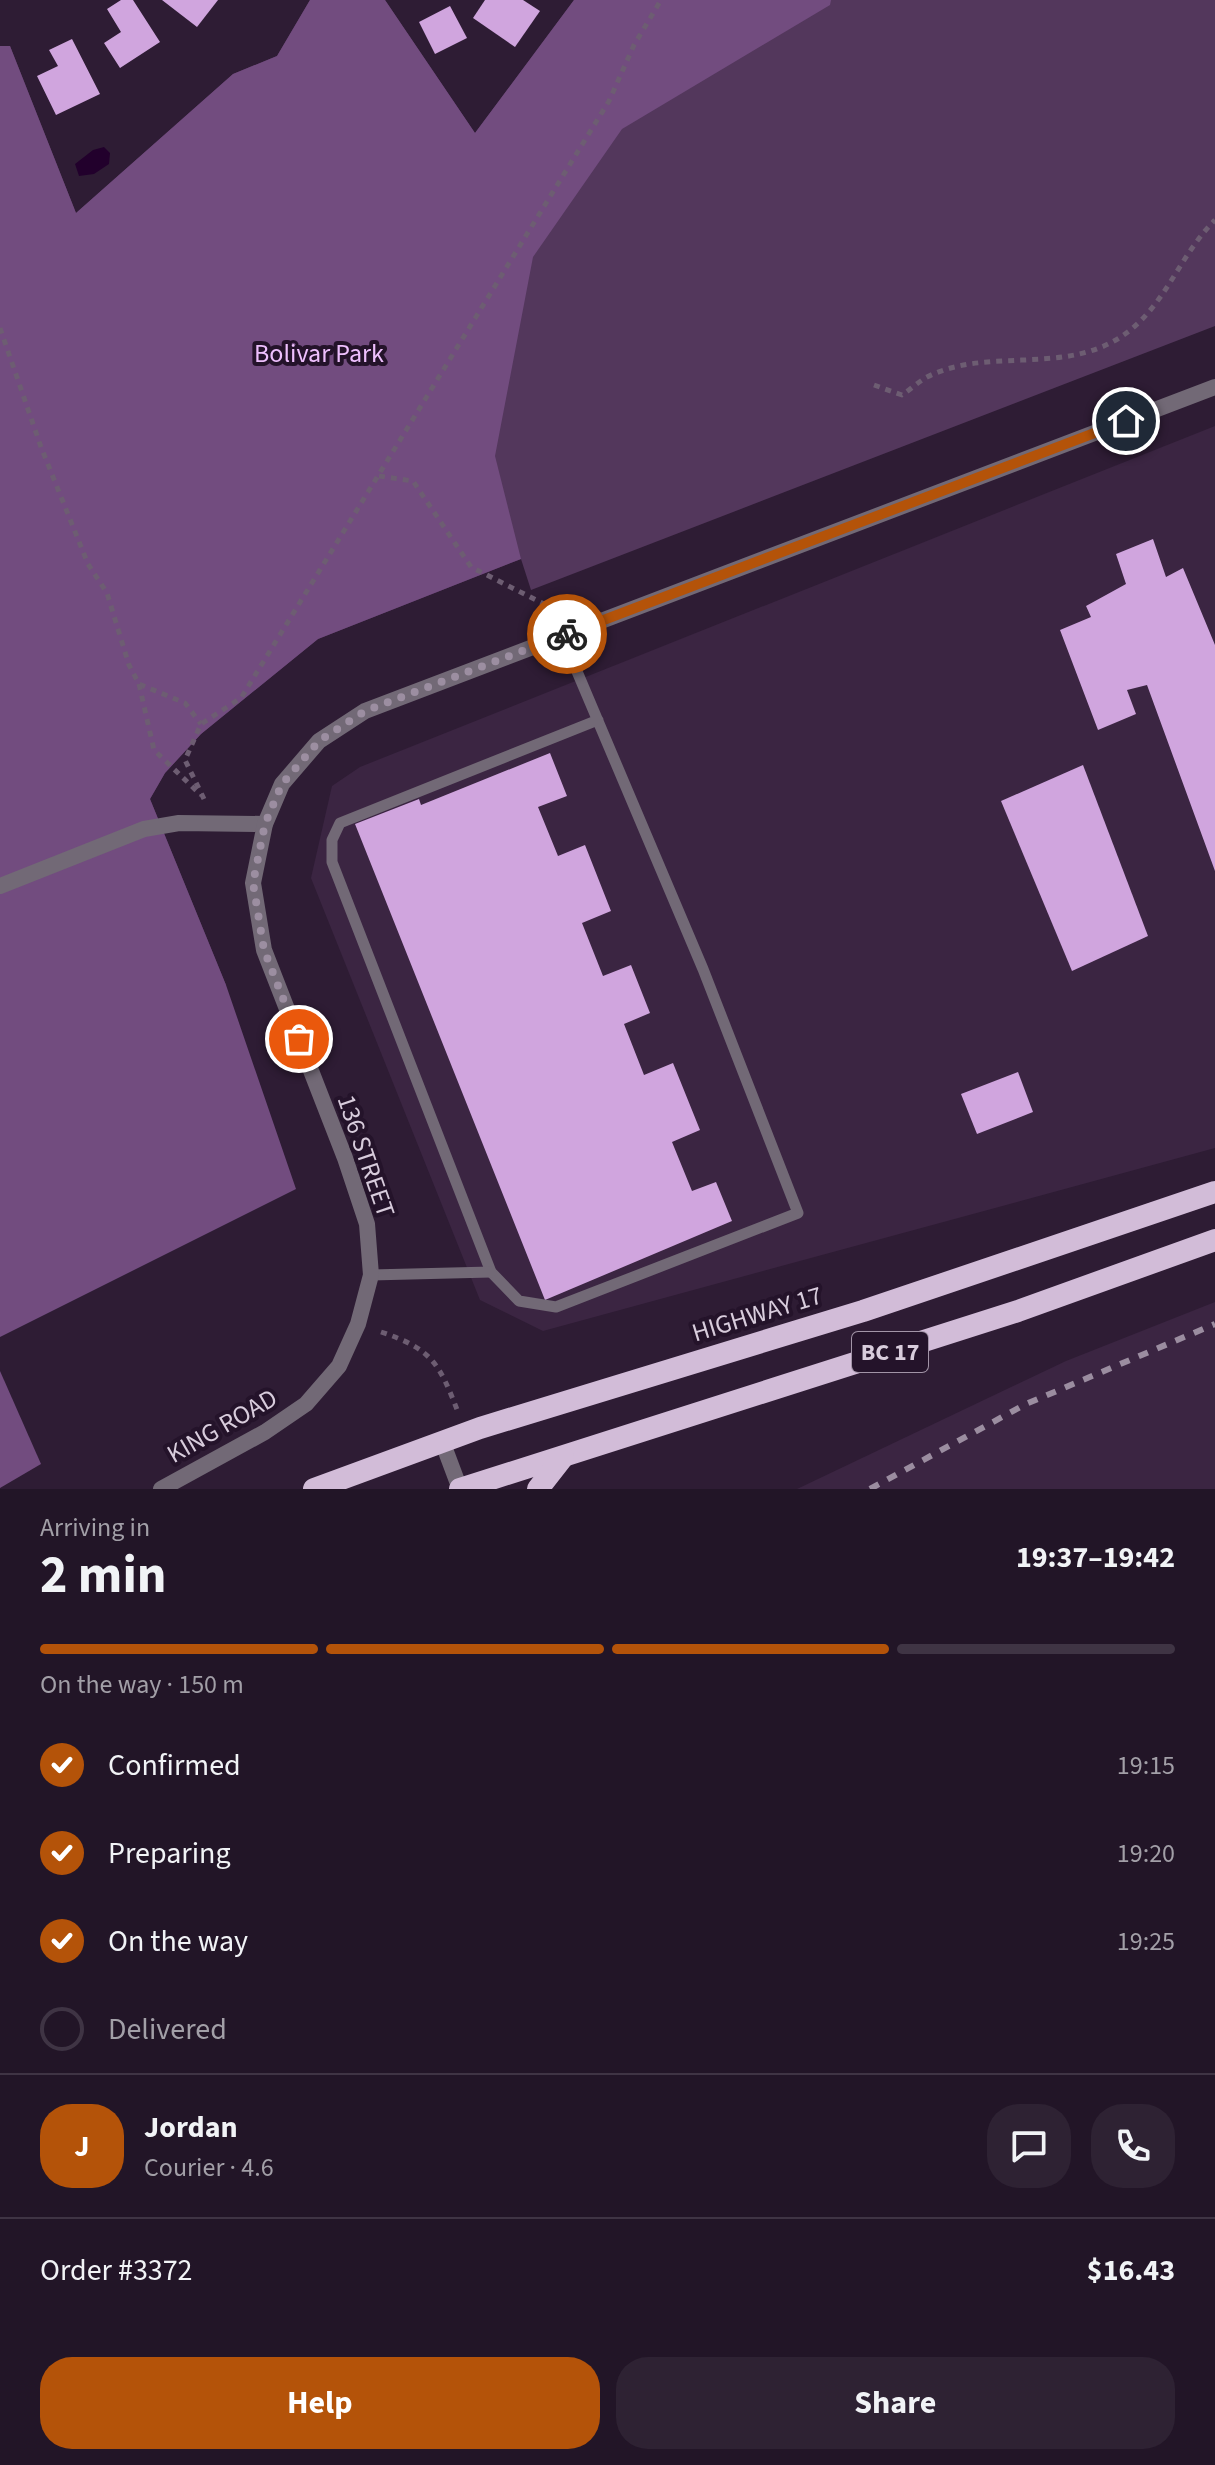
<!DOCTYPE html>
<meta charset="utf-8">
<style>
body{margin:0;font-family:"Source Sans 3",sans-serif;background:#2e2233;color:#f1f3f6;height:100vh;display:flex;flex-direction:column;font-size:30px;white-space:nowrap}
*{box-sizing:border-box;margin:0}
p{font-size:26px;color:#a29fa7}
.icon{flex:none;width:44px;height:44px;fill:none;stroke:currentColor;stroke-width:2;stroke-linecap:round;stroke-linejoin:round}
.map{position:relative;height:1489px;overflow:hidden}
.details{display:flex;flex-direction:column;background:#221527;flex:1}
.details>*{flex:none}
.pin{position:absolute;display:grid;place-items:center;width:68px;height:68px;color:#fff;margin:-34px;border:4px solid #fff;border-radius:50%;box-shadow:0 2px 8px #0007}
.courier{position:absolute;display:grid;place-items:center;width:80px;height:80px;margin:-40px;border:6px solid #b45309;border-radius:50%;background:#fff;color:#222;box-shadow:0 2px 10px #0007}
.headline em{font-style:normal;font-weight:700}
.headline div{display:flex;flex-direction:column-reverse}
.headline{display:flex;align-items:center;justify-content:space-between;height:136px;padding:0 40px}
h1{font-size:52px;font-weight:700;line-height:60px}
.bar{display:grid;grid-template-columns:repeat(4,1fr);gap:12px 8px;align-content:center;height:96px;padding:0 40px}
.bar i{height:10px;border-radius:6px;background:#3f3444}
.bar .on{background:#b45309}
.bar p{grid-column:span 4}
.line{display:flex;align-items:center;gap:20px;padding:0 40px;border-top:2px solid #3f3444}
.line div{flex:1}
.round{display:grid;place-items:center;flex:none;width:84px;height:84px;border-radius:32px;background:#2e2233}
ol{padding:0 40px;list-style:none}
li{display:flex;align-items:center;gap:24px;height:88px}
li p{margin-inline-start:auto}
li .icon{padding:8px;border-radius:50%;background:#b45309;color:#fff;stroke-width:4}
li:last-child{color:#a29fa7}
li i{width:44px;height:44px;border:4px solid #3f3444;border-radius:50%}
.cta{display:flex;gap:16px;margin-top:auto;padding:16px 40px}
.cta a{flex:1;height:92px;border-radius:32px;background:#b45309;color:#fff;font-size:32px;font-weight:700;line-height:92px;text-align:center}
.cta a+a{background:#2e2233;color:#f1f3f6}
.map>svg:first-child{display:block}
.built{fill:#3b2542}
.green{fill:#53375c}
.forest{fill:#724c7f}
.water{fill:#22002c}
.building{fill:#d0a5de}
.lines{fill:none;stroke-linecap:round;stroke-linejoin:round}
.path{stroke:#6d5d72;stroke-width:5;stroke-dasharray:6 6;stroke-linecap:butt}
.service{stroke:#726976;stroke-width:11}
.minor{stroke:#726976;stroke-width:16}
.tertiary{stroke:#726976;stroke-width:16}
.trunk{stroke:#d2bcd8;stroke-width:22}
.rail{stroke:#9b8da0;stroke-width:6;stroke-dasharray:10 10;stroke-linecap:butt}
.done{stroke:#9c8ea1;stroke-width:8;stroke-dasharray:0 14.4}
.route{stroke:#b45309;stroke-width:10}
.labels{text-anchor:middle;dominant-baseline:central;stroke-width:8;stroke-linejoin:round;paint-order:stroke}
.shield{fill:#24132a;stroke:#a294a7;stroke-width:2}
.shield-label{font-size:24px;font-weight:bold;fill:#d8ccdc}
.park-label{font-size:26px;fill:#eebffd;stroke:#24132a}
.street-label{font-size:26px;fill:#d8ccdc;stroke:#24132a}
</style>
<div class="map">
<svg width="1215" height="1489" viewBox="0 0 1215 1489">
<rect width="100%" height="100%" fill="#2e1c34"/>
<g class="built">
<polygon points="1215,426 1215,1148 543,1331 480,1300 311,878 332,786 360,767"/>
<polygon points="1215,1302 1215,1489 797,1489 1066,1361"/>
</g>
<polygon class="green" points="310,0 385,0 475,133 574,0 1215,0 1215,326 531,590 521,559 318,639 201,734 165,773 150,799 226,985 0,1078 0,46 10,46 76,213 233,74 277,56"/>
<g class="forest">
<polygon points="310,0 385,0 475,133 574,0 831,0 830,5 622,129 533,257 495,456 521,559 318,639 201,734 165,773 150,799 226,985 296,1189 0,1337 0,46 10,46 76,213 233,74 277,56"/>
<polygon points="0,1371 41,1464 0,1488"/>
</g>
<polygon class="water" points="104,147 110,153 109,164 94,174 79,176 75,164 93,150"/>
<g class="building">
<polygon points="121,0 133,0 160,42 120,68 104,43 121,32 107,9"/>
<polygon points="162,0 218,0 197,27"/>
<polygon points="485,0 523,0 540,11 515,47 473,18"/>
<polygon points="450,6 467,38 435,54 419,22"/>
<polygon points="72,39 100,94 56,115 37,76 58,66 49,50"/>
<polygon points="1153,539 1166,577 1183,568 1215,645 1215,871 1147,685 1127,690 1136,714 1098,730 1060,630 1091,617 1086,606 1126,584 1116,554"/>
<polygon points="550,753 567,796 538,807 558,856 585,845 611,911 582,923 603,976 631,965 650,1013 624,1024 644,1075 673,1063 700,1130 672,1142 692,1191 716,1182 732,1221 545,1300 355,824 419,799 421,805"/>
<polygon points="1083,765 1148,936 1072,971 1001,801"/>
<polygon points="1018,1072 1033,1112 977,1134 961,1094"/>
</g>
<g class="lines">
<g class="path">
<polyline points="0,328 41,447 88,564 107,593 129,665 139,684 185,703 201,724"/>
<path d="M874 385 902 395C910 390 918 382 927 377 984 348 1057 373 1114 341 1164 313 1176 259 1215 220"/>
<polyline points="379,476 413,481 471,567 546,605 553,618"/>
<polyline points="139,684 154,750 201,795"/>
<polyline points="204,799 185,760 201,724 241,698 609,101 634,45 661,0"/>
<path d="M381 1332C432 1349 439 1363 458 1412"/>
</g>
<g class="service">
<polyline points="562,636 703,969 798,1213 556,1307 519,1301 491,1272 332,862 332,840 340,823 598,720"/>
<polyline points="371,1275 491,1272"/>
</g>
<g class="minor">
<polyline points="0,886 144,829 179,823 265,824"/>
<polyline points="442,1441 460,1489"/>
</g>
<polyline class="tertiary" points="161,1489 265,1432 306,1404 339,1366 358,1324 371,1275 367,1224 345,1158 264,950 253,883 265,824 282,784 319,741 365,711 1215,387"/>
<g class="trunk">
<polyline points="314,1489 480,1428 863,1311 1215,1192"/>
<polyline points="460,1489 1018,1311 1215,1240"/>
<polyline points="538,1489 563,1457"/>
</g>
<polyline class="rail" points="870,1489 1026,1404 1215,1324"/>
</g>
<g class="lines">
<polyline class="done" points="299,1039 264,950 253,883 265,824 282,784 319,741 365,711 567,634"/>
<polyline class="route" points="567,634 1126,421"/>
</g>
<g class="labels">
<rect class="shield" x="852" y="1332" width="76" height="40" rx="6"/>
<g class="shield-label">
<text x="890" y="1352">BC 17</text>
</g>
<g class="park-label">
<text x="319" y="353">Bolivar Park</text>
</g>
<g class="street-label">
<text transform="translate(366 1156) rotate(71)">136 STREET</text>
<text transform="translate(757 1314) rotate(-17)">HIGHWAY 17</text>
<text transform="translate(222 1426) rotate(-30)">KING ROAD</text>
</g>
</g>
</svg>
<div class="pin" style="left:299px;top:1039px;background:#ea580c"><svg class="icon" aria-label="bag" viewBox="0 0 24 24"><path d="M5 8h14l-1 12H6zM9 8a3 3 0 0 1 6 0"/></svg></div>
<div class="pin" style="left:1126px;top:421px;background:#1f2937"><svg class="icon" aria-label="home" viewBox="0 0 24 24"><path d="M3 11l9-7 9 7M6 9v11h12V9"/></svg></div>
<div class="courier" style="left:567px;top:634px"><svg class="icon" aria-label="bike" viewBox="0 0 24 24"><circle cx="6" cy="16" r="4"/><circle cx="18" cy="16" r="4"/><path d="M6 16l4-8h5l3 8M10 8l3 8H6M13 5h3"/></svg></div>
</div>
<section class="details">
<div class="headline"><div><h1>2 min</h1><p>Arriving in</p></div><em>19:37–19:42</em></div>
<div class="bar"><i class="on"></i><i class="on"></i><i class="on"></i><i></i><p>On the way · 150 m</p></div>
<ol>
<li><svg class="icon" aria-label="check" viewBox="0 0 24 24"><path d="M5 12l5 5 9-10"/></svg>Confirmed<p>19:15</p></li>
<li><svg class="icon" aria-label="check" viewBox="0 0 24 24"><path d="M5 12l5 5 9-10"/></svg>Preparing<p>19:20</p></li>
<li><svg class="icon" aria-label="check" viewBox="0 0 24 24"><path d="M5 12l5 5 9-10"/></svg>On the way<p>19:25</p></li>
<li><i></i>Delivered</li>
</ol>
<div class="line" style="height:144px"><b class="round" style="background:#b45309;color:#fff">J</b><div><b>Jordan</b><p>Courier · 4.6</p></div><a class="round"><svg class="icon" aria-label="chat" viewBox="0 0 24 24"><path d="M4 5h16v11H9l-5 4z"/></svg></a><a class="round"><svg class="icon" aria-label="phone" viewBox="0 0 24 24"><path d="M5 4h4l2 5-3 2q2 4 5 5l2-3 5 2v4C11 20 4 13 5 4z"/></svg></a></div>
<div class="line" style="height:104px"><div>Order #3372</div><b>$16.43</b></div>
<div class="cta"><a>Help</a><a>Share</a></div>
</section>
